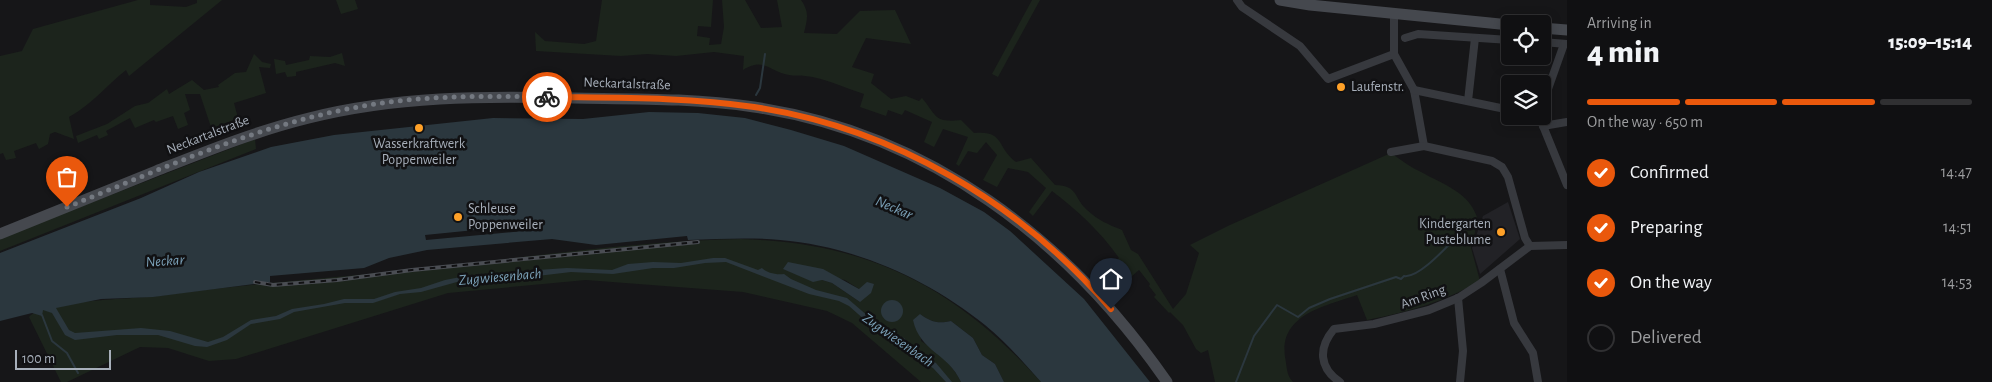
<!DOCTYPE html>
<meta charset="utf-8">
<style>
body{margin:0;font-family:"Alegreya Sans",sans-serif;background:#19191b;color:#f1f3f6;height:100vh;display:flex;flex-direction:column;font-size:19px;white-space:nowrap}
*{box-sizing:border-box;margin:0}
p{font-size:16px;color:#9c9d9f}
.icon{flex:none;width:28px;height:28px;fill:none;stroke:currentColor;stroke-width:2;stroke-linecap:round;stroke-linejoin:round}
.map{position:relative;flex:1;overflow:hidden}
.drawer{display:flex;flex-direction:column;background:#101012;width:425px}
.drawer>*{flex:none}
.buttons{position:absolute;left:1501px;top:15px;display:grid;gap:10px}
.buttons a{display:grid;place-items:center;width:50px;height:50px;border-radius:5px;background:#101012;box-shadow:0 2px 12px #0003,0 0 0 1px #303032;font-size:25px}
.scale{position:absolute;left:15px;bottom:12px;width:96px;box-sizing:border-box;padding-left:5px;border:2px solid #a7afba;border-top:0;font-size:14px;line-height:18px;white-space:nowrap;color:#a7afba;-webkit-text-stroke:4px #111113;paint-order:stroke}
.pin{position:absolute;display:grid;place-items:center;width:42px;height:42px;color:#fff;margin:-51px -21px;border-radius:50% 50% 50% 0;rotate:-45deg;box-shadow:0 0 5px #0007}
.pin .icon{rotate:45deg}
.courier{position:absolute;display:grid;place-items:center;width:50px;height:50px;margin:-25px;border:4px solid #ea580c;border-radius:50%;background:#fff;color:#222;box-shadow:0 1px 6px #0007}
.overview em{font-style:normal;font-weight:800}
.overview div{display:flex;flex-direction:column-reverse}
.overview{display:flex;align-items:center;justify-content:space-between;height:85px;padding:0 20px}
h1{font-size:32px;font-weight:800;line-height:38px}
.bar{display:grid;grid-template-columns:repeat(4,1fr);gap:8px 5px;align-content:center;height:60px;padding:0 20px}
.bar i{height:6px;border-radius:4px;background:#303032}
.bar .on{background:#ea580c}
.bar p{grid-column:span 4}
ol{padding:0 20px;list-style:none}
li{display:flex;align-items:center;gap:15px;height:55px}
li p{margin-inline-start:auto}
li .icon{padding:5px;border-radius:50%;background:#ea580c;color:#fff;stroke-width:4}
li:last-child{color:#9c9d9f}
li i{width:28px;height:28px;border:2px solid #303032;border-radius:50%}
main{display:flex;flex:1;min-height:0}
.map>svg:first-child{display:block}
.built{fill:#222226}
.green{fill:#1c241c;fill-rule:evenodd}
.water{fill:#2b373e;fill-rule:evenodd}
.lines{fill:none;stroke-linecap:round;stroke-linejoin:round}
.stream{stroke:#2b373e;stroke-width:2}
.street{stroke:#37393e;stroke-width:8}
.secondary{stroke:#45484e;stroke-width:11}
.rail-casing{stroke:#4a4d53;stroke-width:4}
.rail{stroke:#111113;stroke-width:2;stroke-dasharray:5.5;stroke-linecap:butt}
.done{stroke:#747981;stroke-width:5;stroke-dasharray:0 9}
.route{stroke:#ea580c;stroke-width:6}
.poi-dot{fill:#ffa128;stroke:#111113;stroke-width:2}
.labels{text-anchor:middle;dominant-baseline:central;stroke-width:5;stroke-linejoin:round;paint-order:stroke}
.street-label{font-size:14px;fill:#a7afba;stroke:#111113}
.poi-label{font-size:14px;fill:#a7afba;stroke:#111113;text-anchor:start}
.water-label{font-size:15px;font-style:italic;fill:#7ba1b8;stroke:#111113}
</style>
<main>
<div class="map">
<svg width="1567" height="382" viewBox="0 0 1567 382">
<rect width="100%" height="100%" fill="#161618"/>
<polygon class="built" points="1508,202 1520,239 1480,274 1472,248 1483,216"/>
<g class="green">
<path d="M138 0H150V5L186 7 197 3V0H222L129 76 126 70C106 86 92 104 69 117L74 139 55 132 50 134 48 144 39 149 36 143 14 151 16 158 6 160 3 153 0 154V56L22 51 33 29Z"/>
<polygon points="336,0 355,0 358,9 341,14"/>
<path d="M602 0H713L711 27 698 26 697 36 710 38 709 45 721 44 724 27 722 0H745L761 28 782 27 777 0H801C810 13 807 19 804 33L837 34 860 11 895 10 911 44 866 38 852 67 874 74 871 83 891 99 906 96 919 101 922 98C937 116 934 123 961 120L974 133C1005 130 996 147 1016 162L1031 158 1055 185C1079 186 1073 197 1087 210 1098 220 1109 225 1122 230L1131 250 1138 254 1173 309 1186 294 1199 253 1190 245 1230 225 1391 153C1401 160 1410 167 1421 172 1444 185 1470 192 1478 220L1471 248 1480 281C1441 303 1411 311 1367 320L1357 295C1326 306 1279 314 1285 357 1287 366 1286 375 1293 382H1215L1208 350 1201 353 1196 349 1183 325 1170 312 1169 313 1154 297 1156 295 1149 286 1150 284 1139 270 1124 283 1117 276 1120 272 1113 264 1119 258C1100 231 1078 211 1052 191L1033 216 1029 212 1046 188 1028 172 1008 168 997 187 983 180 997 155 986 142 977 153 968 151 959 166 956 164 968 137 943 129 934 147 924 142 932 122 905 110 902 115 888 110 886 116 860 107 864 94C845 88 825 78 805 76 800 75 794 76 789 75 769 71 764 57 743 70L744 56 714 52 676 56 647 54 621 56 536 51 535 32 545 41 584 44 596 41Z"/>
<polygon points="1032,0 1040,0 998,77 992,74"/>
<polygon points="342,53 345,66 335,63 296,72 296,76 287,77 285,72 276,74 274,59 285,61 286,65 309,60 310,56 330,57"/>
<polygon points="254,54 262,62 271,64 270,68 259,67 266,93 234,103 239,122 225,128 226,132 214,136 200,94 185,94 190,110 184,113 188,125 178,129 173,116 156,122 154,120 135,128 130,118 106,131 108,135 99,139 97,135 78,143 76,136 107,124 135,106 148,103 167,89 169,94 192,80 204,90 219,87 218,85 235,73 246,72"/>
<polygon points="255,139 256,149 0,251 0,238"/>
<path d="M741 239C871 243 955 287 1041 382H1004L995 364 982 355 973 338 951 321C938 324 931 322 920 314L921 341C937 351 953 365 961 382H921L852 323 827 311 743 292 586 280 448 293 236 359 209 361 168 348 140 347 67 382H61L29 317C44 300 134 299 158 296 241 284 324 279 406 270 518 259 629 241 741 239ZM784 269 845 280 859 289 860 302 832 283 822 280 813 281Z"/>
</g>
<g class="water">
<path d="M649 112 698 113 745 118 791 130 844 146 940 188 984 212 1010 231 1084 299 1150 382H1041C1023 362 1006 342 985 325 928 279 854 246 780 240 750 237 719 239 688 240L687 236 596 245 552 239 427 250 389 258 364 268 270 276V282L153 297 101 299 56 308 69 330 75 333 141 328 170 331 208 342 223 337 251 320 276 316 292 309 324 304 344 299H374L395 292 421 288 445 280 471 275 492 277 523 271 567 268 612 270 628 264 653 262 681 263 713 258H725L758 270 762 268C767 273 776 275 784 274L791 279 816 290 847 298 884 330 904 338 918 353 936 363 952 382H946L933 368 912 354 905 344 883 336 849 306 839 301 809 294 726 262 705 263 674 268H653L613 274 571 272 488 282 464 280 421 292 400 294 373 303H345L294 312 280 319 251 324 227 340 207 347 195 346 158 335H117L75 340 65 335 52 313 43 310 42 316 32 313 0 321V253L141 198 199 172 271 147 334 135 493 118 583 119ZM534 224V230L426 240 425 235Z"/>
<polygon points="788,262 823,269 859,289 867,282 874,284 871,293 860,302 832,283 822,280 813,282 783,269"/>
<circle cx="892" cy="311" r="11"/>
<path d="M920 314C931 322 938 324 951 321L973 338 982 355 995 364 1004 382H961C948 353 920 352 913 320Z"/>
</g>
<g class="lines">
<g class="stream">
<polyline points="756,95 760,88 765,54"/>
<polyline points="42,315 52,341 67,353 78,373"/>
<path d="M1236 382 1254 336 1277 305 1298 317 1309 308 1330 299 1396 277 1401 279 1404 276C1422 279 1458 233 1474 220"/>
</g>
<g class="street">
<polyline points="1237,0 1242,7 1300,46 1328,79 1394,54"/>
<polyline points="1394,14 1394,54 1414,90 1424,146"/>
<polyline points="1405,38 1418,34 1510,40"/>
<polyline points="1542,42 1567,44"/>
<polyline points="1414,90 1510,110"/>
<polyline points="1468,101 1475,38"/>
<polyline points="1542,106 1564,44"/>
<polyline points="1539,116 1567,185"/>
<polyline points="1543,126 1567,122"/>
<polyline points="1391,152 1424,146 1492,161 1502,167 1508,177 1525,238 1530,246"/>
<polyline points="1500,269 1514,323 1533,353 1538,382"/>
<polyline points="1458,298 1463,351 1460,382"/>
<path d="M1340 382C1319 368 1318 348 1334 329L1374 324 1429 310 1458 298 1481 283 1530 246 1567 245"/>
</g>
<g class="secondary">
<polyline points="1280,0 1310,5 1510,25"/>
<polyline points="1542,28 1567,30"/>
<path d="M0 234C52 213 104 192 156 171 207 151 256 131 309 118 396 96 483 96 573 98 633 99 694 98 754 107 929 133 1068 239 1167 382"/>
</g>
<defs>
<polyline id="rail" points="255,282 273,285 337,280 412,270 698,242"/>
</defs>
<use href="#rail" class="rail-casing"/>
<use href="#rail" class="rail"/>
</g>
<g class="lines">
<path class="done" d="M67 207C162 169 257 125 358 107 421 95 484 96 547 97"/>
<path class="route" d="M547 97C616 98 686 97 754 107 894 128 1020 203 1111 309"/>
</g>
<g class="poi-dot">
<circle cx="1341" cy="87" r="5"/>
<circle cx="419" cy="128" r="5"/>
<circle cx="458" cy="217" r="5"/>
<circle cx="1501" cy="232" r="5"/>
</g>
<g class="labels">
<g class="street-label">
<text transform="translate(627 84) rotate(2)">Neckartalstraße</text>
<text transform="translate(208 135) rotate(-21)">Neckartalstraße</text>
<text transform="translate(1423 297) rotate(-20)">Am Ring</text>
</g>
<g class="poi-label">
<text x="1351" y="87">Laufenstr.</text>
<text x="419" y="144" text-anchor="middle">Wasserkraftwerk<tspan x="419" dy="16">Poppenweiler</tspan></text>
<text x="468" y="209">Schleuse<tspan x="468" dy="16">Poppenweiler</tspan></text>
<text x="1491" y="224" text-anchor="end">Kindergarten<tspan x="1491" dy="16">Pusteblume</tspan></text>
</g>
<g class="water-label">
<text transform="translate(894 208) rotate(23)">Neckar</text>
<text transform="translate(165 261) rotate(-4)">Neckar</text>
<text transform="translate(500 277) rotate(-5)">Zugwiesenbach</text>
<text transform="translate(898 340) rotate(35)">Zugwiesenbach</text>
</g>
</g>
</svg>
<div class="buttons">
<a><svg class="icon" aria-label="locate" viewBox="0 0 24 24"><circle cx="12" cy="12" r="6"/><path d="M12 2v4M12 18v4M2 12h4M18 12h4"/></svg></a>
<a><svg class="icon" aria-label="layers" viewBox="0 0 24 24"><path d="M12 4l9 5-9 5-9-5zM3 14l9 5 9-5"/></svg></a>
</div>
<div class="scale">100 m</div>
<div class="pin" style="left:67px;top:207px;background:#ea580c"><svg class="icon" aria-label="bag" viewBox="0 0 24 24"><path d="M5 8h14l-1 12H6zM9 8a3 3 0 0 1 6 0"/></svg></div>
<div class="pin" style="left:1111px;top:309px;background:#1f2937"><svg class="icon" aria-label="home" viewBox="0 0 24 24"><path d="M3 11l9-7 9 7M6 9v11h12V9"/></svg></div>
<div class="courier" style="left:547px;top:97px"><svg class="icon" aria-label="bike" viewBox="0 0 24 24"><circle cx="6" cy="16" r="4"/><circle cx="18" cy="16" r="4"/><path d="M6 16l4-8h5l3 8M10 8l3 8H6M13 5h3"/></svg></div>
</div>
<section class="drawer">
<div class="overview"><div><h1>4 min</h1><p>Arriving in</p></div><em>15:09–15:14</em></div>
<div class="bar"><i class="on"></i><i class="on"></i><i class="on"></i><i></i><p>On the way · 650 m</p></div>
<ol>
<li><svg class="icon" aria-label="check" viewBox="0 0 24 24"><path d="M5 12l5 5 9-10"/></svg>Confirmed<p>14:47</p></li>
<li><svg class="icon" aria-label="check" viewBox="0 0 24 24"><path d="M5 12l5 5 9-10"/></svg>Preparing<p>14:51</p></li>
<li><svg class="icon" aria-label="check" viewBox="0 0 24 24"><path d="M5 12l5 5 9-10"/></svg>On the way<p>14:53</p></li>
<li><i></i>Delivered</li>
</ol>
</section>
</main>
